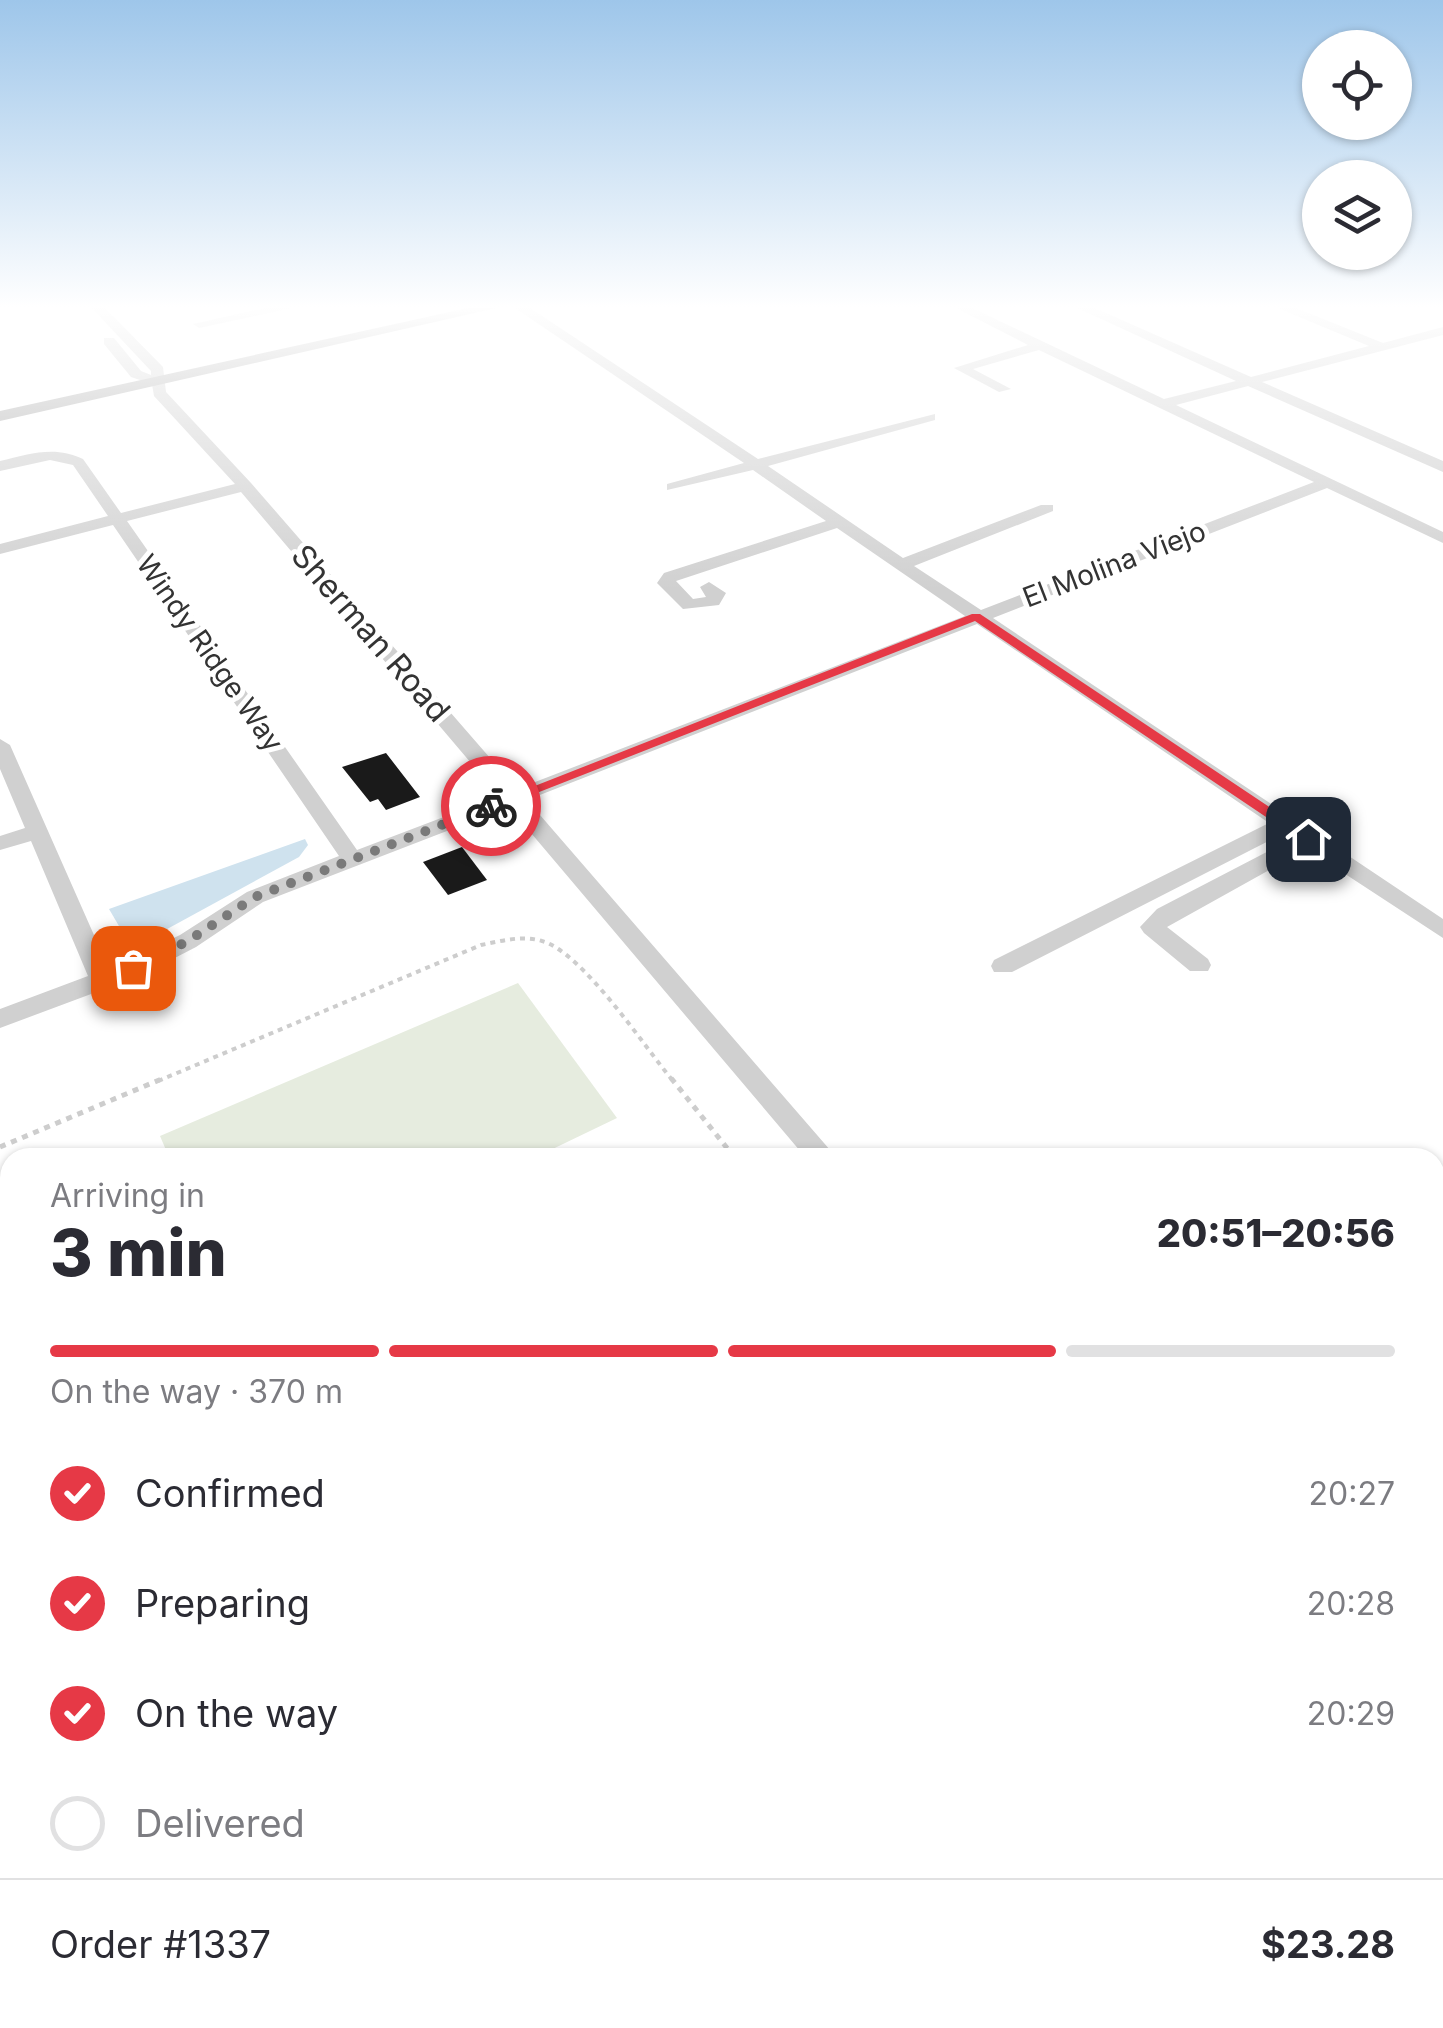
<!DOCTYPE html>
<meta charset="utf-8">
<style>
body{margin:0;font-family:Inter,sans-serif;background:#f7f7f7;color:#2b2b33;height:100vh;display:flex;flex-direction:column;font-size:38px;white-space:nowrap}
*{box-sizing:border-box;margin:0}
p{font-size:32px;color:#7c7c81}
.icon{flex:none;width:55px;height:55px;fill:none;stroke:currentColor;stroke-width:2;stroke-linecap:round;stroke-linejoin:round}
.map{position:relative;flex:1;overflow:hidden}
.side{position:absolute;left:0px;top:1148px;width:1445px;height:882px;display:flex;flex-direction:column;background:#fff;border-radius:30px 30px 0 0;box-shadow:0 2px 8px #0004}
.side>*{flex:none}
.fabs{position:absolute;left:1302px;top:30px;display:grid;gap:20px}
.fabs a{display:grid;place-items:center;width:110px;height:110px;border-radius:50%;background:#fff;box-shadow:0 2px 8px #0004;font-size:50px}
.pin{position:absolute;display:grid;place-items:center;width:85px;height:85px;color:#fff;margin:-42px;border-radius:20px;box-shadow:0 5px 15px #0006}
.courier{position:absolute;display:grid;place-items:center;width:100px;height:100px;margin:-50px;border:8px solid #e63946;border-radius:50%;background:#fff;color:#222;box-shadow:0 2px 12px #0007}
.head em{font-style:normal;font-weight:800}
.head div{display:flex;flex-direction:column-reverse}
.head{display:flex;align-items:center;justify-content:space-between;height:170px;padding:0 50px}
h1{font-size:65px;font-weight:800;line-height:75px}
.bar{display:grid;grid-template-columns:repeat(4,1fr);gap:15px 10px;align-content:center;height:120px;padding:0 50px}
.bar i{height:12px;border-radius:8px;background:#e1e1e2}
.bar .selected{background:#e63946}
.bar p{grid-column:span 4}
.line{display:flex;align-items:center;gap:25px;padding:0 50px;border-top:2px solid #e1e1e2}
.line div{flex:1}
ol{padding:0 50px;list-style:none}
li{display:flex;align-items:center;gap:30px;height:110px}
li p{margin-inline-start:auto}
li .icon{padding:10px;border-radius:50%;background:#e63946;color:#fff;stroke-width:4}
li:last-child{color:#7c7c81}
li i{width:55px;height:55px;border:5px solid #e1e1e2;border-radius:50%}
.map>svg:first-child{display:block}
.green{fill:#e6ecdf}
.water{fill:#cfe2ee}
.building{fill:#1a1a1a}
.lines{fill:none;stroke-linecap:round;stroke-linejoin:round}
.path-far2{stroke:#cdcdcd;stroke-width:4;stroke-dasharray:5 5;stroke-linecap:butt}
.path-far1{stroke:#cdcdcd;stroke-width:5;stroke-dasharray:6 6;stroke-linecap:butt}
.path{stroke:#cdcdcd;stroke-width:6;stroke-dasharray:8 8;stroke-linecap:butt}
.minor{fill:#d0d0d0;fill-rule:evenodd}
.major{fill:#ababab;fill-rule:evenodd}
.route{fill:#e63946}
.done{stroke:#7a7a7a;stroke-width:10;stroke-dasharray:0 18}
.labels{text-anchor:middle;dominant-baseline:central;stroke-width:10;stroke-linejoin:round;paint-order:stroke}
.far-street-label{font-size:28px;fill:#333;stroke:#fff}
.street-label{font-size:32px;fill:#333;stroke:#fff}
</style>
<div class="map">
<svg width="1443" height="2028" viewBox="0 0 1443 2028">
<rect width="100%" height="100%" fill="#fff"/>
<polygon class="green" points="518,983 617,1118 536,1157 169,1157 160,1136"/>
<polygon class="water" points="305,839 308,845 299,857 147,940 126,938 109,909"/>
<g class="building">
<polygon points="386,753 420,797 386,810 378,799 370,802 342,767"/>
<polygon points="462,847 487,880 448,895 423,862"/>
</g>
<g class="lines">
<path class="path-far2" d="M158 1081 481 945C501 941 522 935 542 941 582 952 644 1046 673 1081"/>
<g class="path-far1">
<polyline points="671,1078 735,1158"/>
<polyline points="0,1147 164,1078"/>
</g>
<polyline class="path" points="1401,2020 1404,2028"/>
<g class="minor">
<path d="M90 306H103L163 367 166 392 251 483 517 789 965 616 837 528 676 581 693 599 706 597 700 587 709 582 726 593 719 605 683 609 657 583 664 573 826 521 753 470 667 490V484L744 463 512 306H527L758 459 935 414V420L768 466 903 558 1041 505H1053V511L914 566 981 610 1314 482 1039 350 973 369 1011 389 999 392 954 368 1028 345 952 306H968L1164 399 1236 381 1073 306H1090L1251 377 1369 346 1273 306H1291L1383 343 1443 327V335L1262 382 1443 461V472L1248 386 1176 405 1443 532V543L1327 488 993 618 1443 919V938L1307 849 1167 927 1208 959 1211 965 1208 971H1190L1144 933 1140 927 1157 909 1292 839 1284 833 1012 972H994L991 966 994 960 1269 823 977 624 527 800 837 1158H806L509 807 263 902 196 947 142 975 0 1028V1009L88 976 31 841 0 850V836L25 828 0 769V739L10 745 109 969 180 935 247 892 339 856 113 525 0 554V544L108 516 73 465 50 460 0 471V461C29 454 55 445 83 459L121 513 235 484 154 396 152 384 131 377 104 344V338H114L141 371 151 375V371ZM241 492 499 796 357 850 127 521Z"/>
<polygon points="274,306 301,306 199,328 193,324"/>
<polygon points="1435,1848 1443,1851 1443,1898 1435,1895"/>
</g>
<polygon class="major" points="477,306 505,306 0,421 0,411"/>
</g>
<linearGradient id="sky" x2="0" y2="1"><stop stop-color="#9ec6ea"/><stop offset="0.52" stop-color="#fff"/><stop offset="1" stop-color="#fff" stop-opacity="0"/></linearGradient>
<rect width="1443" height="590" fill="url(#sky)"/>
<polygon class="route" points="972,614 980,614 1313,836 1313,842 1303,842 975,621 496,809 484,806"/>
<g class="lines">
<polyline class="done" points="133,968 188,941 255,897 491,806"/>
</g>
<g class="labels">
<g class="far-street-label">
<text transform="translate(1114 564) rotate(-21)">El Molina Viejo</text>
<text transform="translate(210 653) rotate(55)">Windy Ridge Way</text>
</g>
<g class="street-label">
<text transform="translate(371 633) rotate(49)">Sherman Road</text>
</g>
</g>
</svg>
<div class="fabs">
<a><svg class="icon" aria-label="locate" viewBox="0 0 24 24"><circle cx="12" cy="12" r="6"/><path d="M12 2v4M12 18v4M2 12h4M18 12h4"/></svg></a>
<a><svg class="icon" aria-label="layers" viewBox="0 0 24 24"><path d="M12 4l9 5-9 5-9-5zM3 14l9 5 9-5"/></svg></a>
</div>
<div class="pin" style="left:133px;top:968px;background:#ea580c"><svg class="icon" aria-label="bag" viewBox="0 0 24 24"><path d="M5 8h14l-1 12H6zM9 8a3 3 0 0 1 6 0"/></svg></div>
<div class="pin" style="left:1308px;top:839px;background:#1f2937"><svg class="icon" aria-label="home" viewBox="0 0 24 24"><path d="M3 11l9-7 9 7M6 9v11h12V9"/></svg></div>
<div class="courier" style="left:491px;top:806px"><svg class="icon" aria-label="bike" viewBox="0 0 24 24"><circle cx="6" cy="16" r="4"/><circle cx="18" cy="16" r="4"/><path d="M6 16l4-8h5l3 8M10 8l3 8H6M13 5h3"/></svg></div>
<section class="side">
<div class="head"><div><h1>3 min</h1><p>Arriving in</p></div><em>20:51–20:56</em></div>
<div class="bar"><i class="selected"></i><i class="selected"></i><i class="selected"></i><i></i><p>On the way · 370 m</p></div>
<ol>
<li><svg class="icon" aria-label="check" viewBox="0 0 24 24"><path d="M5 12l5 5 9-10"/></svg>Confirmed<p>20:27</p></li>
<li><svg class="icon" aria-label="check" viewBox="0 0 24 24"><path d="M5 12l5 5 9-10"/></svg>Preparing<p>20:28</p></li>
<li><svg class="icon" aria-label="check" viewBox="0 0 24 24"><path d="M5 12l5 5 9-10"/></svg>On the way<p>20:29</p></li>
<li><i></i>Delivered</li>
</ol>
<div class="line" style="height:130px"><div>Order #1337</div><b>$23.28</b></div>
</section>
</div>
